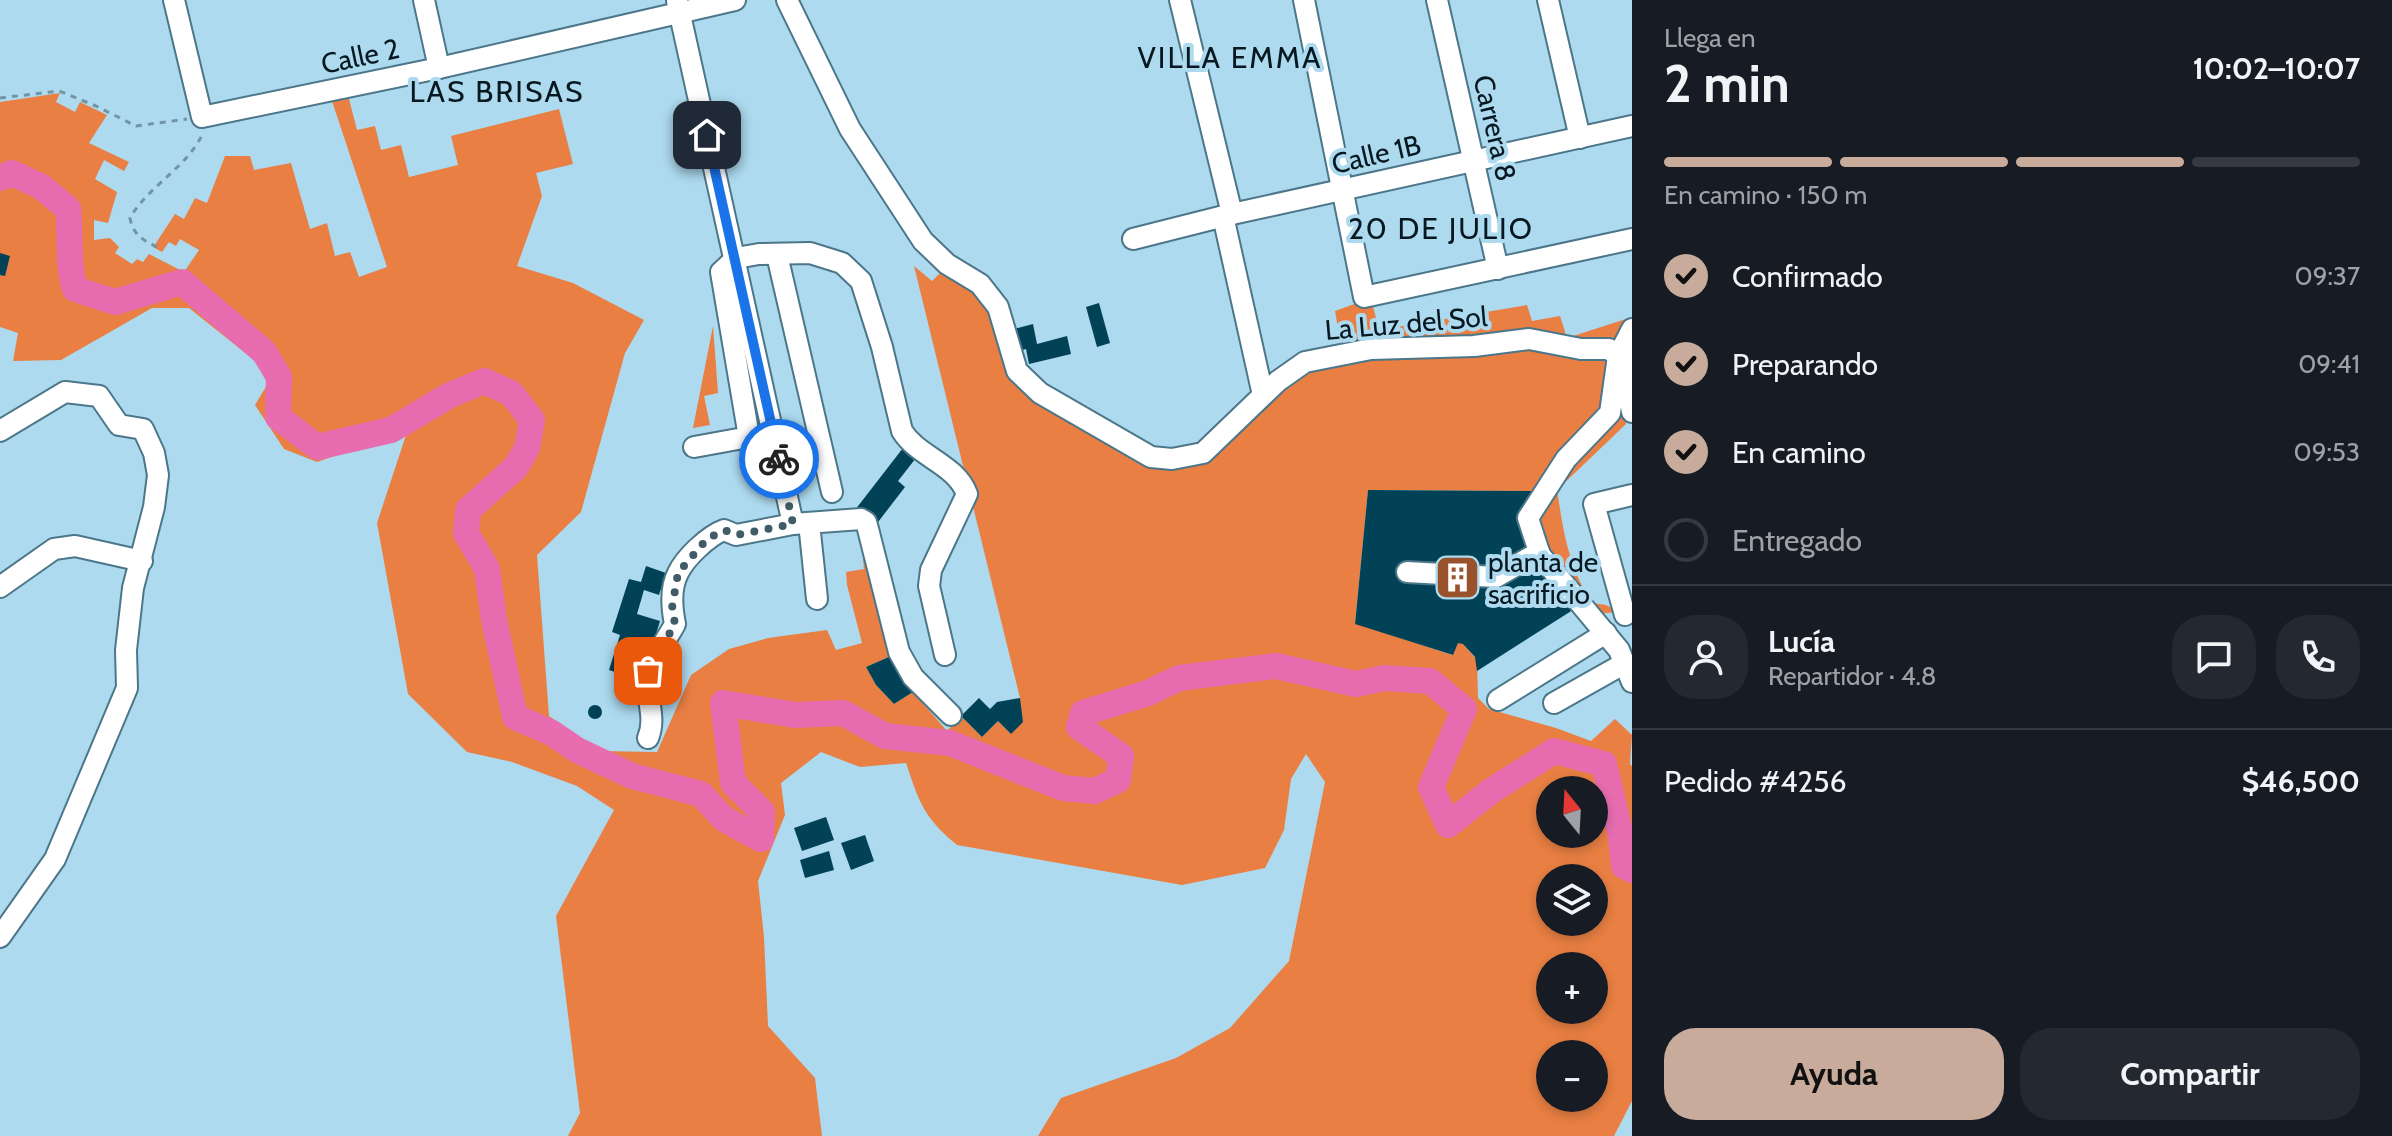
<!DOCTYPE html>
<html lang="es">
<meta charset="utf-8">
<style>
body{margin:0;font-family:Cabin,sans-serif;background:#242831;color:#f1f3f6;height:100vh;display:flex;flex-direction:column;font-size:30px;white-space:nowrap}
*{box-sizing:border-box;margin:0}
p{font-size:26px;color:#9ea1a6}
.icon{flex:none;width:44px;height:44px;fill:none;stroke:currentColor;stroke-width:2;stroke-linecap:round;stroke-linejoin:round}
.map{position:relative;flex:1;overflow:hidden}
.panel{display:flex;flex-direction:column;background:#171b24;width:760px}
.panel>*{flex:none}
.needle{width:52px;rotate:342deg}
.tools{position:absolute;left:1536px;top:776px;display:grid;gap:16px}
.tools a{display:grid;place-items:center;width:72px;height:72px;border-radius:50%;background:#171b24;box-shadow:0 4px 12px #0003;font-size:40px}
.pin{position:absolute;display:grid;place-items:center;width:68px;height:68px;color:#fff;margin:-34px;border-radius:16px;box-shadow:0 4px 12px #0006}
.courier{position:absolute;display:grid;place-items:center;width:80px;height:80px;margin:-40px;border:6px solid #1a73e8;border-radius:50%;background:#fff;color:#222;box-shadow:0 2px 10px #0007}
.headline em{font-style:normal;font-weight:700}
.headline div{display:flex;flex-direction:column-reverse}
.headline{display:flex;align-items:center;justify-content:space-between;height:136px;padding:0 32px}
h1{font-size:52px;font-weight:700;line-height:60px}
.bar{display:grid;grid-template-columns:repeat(4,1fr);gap:12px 8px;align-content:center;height:96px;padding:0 32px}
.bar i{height:10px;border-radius:6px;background:#363941}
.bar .active{background:#c9ab9b}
.bar p{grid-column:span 4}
.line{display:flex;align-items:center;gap:20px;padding:0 32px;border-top:2px solid #363941}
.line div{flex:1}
.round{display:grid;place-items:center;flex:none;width:84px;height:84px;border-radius:32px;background:#242831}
ol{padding:0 32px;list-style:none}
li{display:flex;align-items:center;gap:24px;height:88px}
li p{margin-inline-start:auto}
li .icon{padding:8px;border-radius:50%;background:#c9ab9b;color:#111;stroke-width:4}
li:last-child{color:#9ea1a6}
li i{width:44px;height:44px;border:4px solid #363941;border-radius:50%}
.cta{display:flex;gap:16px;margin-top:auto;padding:16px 32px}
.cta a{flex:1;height:92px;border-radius:32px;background:#c9ab9b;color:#111;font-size:32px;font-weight:700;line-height:92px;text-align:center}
.cta a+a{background:#242831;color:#f1f3f6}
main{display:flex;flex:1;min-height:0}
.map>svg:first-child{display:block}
.green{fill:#e97f43;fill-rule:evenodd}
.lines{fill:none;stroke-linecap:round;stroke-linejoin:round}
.river{stroke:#e76db0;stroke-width:26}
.building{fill:#024257}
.minor-casing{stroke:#4c7689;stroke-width:24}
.path{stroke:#7295a5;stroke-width:3;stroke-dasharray:6 6;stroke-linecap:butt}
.minor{stroke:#fff;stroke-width:20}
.done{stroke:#415c68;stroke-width:8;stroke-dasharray:0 14.4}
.route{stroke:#1a73e8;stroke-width:10}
.labels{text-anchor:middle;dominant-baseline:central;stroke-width:8;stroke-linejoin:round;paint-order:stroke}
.street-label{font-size:28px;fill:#071820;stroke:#addaef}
.poi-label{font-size:28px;fill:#071820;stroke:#addaef;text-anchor:start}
.neighbourhood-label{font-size:30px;letter-spacing:2px;fill:#071820;stroke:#addaef}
</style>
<main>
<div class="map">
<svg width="1632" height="1136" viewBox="0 0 1632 1136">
<rect width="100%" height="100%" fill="#addaef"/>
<g class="green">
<path d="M347 91 357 130 375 126 381 150 401 145 409 177 458 165 451 136 559 109 573 164 536 173 542 196 517 266 573 283 644 320 625 353 581 512 537 555 549 716 599 751 657 752 691 675 729 649 768 638 827 630 836 650 862 643 847 585 846 572 864 569 860 523 891 656 866 667 876 685 894 704 913 692 947 731 961 716 982 737 998 721 1011 734 1020 698 914 266 932 281 944 269 994 306 1012 371 1149 461 1207 456 1272 391 1342 351 1335 311 1371 298 1379 330 1527 305 1532 321 1560 316 1567 338 1629 318 1608 412 1540 491 1368 490 1355 623 1452 655 1459 639 1477 660 1478 698 1489 709 1556 728 1591 741 1615 719 1632 735 1630 764 1632 766V1101L1614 1136H1038L1061 1098 1176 1058 1230 1028 1289 961 1325 782 1306 754 1291 779 1284 830 1265 868 1182 885 957 845C924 818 919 802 906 763L860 767 821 752 781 783 785 815 758 881 764 937 768 1026 815 1078 822 1136H568L580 1113 556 916 614 810 577 786 512 762 467 752 408 694 377 523 406 435 380 440 317 462 284 449 255 405 273 375 189 308H152L61 360 13 361 18 333 0 327V102L60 93 56 102 75 112 80 102 107 115 89 143 129 162 124 171 104 160 95 179 117 192 108 223 94 220V240L110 238 119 247 115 253 132 264 137 259 143 262 149 254 184 272 199 250 180 239 176 246 169 242 162 252 153 247 156 243 175 214 184 219 195 198 207 203 225 156H250L254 170 291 163 310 229 327 223 335 256 350 252 359 277 387 267 330 95ZM1550 790H1594V834H1550ZM1550 878H1594V922H1550ZM1550 966H1594V1010H1550ZM1550 1054H1594V1098H1550Z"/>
<polygon points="713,326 718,393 704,396 710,425 693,428"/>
<path d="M1624 387 1626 424 1557 490C1563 529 1569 571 1593 603L1606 605 1619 612 1595 614 1543 553 1532 518Z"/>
</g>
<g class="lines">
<path class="river" d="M0 178 12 173 42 187 68 209C71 236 67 263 75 289L115 302 182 282 264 352 279 377 278 417 317 447 391 430 450 395 484 381 511 393 532 420 527 448 516 467 468 510 466 533 487 569 494 620 515 717 552 733 577 750 632 776 701 794 724 819 761 839 762 812 733 783 723 703 795 715 843 713 885 736 950 743 1063 788 1095 791 1118 780 1121 756 1079 727 1083 713 1148 693 1179 678 1276 666 1356 684 1385 678 1430 681 1464 709 1431 787 1448 825 1491 791 1554 751 1604 764 1621 837 1624 866 1632 870"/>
</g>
<g class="building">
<polygon points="0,253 10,256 5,276 0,275"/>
<polygon points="1099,303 1110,343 1097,347 1086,307"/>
<polygon points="1033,324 1037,344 1067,336 1071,354 1029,364 1026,349 1015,352 1010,330"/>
<polygon points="903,448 916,458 898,481 905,487 875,526 855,510"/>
<polygon points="1368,490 1540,491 1524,518 1576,608 1477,671 1475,657 1463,644 1458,643 1453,655 1355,624"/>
<polygon points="646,566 666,573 659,595 644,590 637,614 660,621 652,647 640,643 630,677 609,670 620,635 612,632 629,579 641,582"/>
<polygon points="891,656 913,692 894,704 876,685 866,667"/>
<polygon points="979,698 990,709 997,702 1020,698 1023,722 1011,734 998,721 982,737 961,716"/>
<circle cx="595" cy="712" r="7"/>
<polygon points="826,817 834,840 802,851 794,828"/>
<polygon points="865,835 874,861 851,870 841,843"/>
<polygon points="829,851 834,870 805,878 800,860"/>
</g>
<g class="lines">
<defs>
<g id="minor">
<polyline points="174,0 202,117 439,68 735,0"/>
<polyline points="424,0 439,68"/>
<polyline points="787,0 850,129 923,241 947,264 980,284 998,307 1017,371 1040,393 1151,457 1172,459 1203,453 1278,381 1305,362 1371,349 1474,346 1529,339 1581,349 1609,349 1618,356"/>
<polyline points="1180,0 1232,214"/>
<polyline points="1304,0 1364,297 1632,239"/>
<polyline points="1437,0 1498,269"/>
<polyline points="1548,0 1580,138"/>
<polyline points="677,1 793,524"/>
<polyline points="1223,216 1263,395"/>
<polyline points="1133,239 1232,214 1632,126"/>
<polyline points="777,255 832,492"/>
<polyline points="1632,329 1618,356 1610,413 1566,459 1528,518 1540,555 1619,650 1632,682"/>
<polyline points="1630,361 1627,385 1632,412"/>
<polyline points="0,431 65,392 99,396 119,425 143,429 154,453 158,475 154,507 133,588 126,650 127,688 55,859 0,937"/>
<path d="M694 447 749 437 721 272 736 258 759 254 810 253 842 263 861 281 882 347 902 431C918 457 956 464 967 494L931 570 929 586 945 655"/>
<polyline points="809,523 817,599"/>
<polyline points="1407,572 1496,577 1539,552"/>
<polyline points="0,587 54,549 75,546 142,561"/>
<polyline points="1625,615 1594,504 1632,495"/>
<polyline points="1498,700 1606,633"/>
<polyline points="1554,703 1625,663"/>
<path d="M648 738C657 717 645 698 648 675 649 662 668 638 675 624 672 609 670 588 678 573 685 558 708 536 724 530L736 535 793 524 861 519 866 522 868 529 899 652 913 677 951 715"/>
</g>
</defs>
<use href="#minor" class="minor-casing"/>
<g class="path">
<polyline points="0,98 59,91 96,106 136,126 187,119"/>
<path d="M157 247C143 240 133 235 130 218 148 186 187 168 203 133"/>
</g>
<use href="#minor" class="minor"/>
</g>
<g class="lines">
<polyline class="done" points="648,671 675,624 672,608 678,573 707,539 724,530 736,535 793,524 779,459"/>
<polyline class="route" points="707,135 779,459"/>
</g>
<defs>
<symbol id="building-square" viewBox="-11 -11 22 22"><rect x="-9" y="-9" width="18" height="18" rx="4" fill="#99522b" stroke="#addaef"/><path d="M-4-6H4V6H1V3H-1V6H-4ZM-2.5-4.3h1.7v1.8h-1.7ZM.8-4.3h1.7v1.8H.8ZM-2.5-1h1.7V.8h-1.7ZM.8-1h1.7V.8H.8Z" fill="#fff"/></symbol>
</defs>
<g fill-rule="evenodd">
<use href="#building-square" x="1432" y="552" width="51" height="51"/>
</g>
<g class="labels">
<g class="street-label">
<text transform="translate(360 56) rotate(-12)">Calle 2</text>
<text transform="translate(1495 128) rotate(77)">Carrera 8</text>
<text transform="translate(1376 154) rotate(-13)">Calle 1B</text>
<text transform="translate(1406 323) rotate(-5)">La Luz del Sol</text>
</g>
<g class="poi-label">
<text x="1488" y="562">planta de<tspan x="1488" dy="32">sacrificio</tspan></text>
</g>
<g class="neighbourhood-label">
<text x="1230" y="57">VILLA EMMA</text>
<text x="497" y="91">LAS BRISAS</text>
<text x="1441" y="228">20 DE JULIO</text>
</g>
</g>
</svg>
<div class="tools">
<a><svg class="needle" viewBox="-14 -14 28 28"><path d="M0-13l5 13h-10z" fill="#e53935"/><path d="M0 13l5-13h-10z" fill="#9ea1a6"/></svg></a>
<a><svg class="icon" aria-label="layers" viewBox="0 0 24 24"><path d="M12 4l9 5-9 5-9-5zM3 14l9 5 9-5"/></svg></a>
<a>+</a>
<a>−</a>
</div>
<div class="pin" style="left:648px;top:671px;background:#ea580c"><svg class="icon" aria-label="bag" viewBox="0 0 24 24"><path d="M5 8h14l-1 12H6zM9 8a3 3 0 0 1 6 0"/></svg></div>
<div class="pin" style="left:707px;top:135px;background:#1f2937"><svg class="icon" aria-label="home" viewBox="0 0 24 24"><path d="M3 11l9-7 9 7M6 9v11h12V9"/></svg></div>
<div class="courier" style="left:779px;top:459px"><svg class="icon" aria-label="bike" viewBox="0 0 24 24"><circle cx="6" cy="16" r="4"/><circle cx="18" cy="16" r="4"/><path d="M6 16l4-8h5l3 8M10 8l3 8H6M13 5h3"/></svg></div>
</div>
<section class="panel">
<div class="headline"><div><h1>2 min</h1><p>Llega en</p></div><em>10:02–10:07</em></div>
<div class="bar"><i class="active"></i><i class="active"></i><i class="active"></i><i></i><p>En camino · 150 m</p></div>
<ol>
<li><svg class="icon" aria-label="check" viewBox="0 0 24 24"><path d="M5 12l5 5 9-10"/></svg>Confirmado<p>09:37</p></li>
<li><svg class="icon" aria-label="check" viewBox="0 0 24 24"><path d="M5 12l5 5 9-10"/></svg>Preparando<p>09:41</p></li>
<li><svg class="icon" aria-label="check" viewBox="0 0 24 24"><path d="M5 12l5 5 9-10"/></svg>En camino<p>09:53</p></li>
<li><i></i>Entregado</li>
</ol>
<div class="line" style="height:144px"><a class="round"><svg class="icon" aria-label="person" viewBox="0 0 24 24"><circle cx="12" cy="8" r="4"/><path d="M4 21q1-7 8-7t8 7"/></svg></a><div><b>Lucía</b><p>Repartidor · 4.8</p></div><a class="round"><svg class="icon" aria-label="chat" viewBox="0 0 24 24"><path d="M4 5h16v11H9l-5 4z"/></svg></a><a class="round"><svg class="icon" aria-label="phone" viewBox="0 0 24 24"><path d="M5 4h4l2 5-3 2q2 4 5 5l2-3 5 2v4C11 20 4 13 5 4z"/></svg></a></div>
<div class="line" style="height:104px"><div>Pedido #4256</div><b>$46,500</b></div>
<div class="cta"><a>Ayuda</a><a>Compartir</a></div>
</section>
</main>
